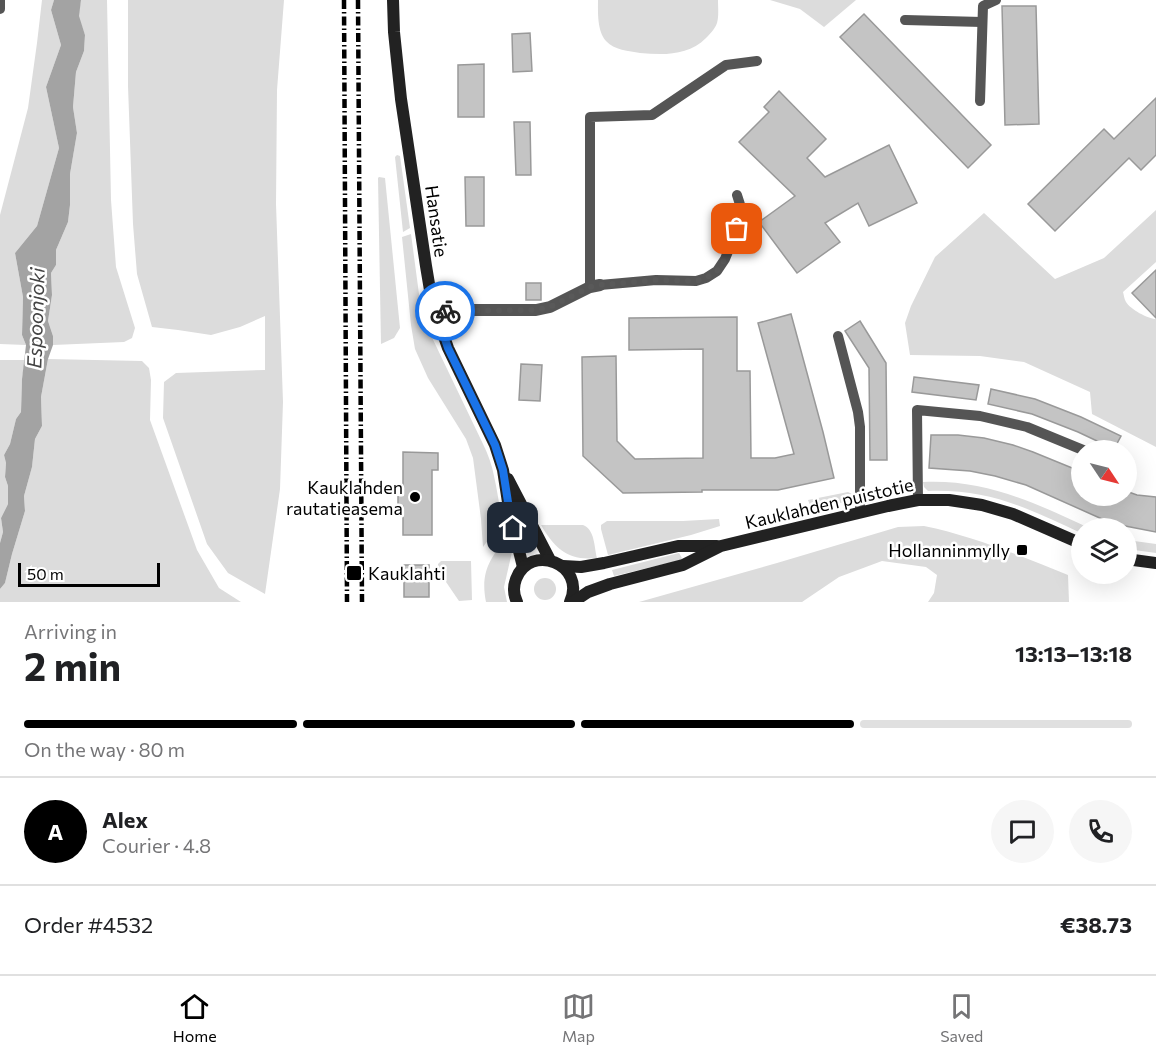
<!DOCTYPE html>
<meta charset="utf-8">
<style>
body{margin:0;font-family:Commissioner,sans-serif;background:#f6f6f6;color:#202124;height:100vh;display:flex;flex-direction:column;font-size:22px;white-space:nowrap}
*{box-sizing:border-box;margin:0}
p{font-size:20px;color:#757577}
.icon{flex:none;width:33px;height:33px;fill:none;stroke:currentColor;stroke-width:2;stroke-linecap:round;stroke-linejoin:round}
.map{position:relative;height:602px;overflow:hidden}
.side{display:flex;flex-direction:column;background:#fff;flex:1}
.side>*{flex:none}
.needle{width:39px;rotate:125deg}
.buttons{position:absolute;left:1071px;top:440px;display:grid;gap:12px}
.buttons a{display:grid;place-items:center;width:66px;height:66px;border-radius:50%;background:#fff;box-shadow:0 6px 24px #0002;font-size:30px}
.scale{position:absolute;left:18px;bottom:15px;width:142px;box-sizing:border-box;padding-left:6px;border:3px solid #000;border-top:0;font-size:16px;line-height:21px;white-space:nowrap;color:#000;-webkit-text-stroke:4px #fff;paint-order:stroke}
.pin{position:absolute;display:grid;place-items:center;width:51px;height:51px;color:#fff;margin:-26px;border-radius:12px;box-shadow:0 3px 9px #0006}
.courier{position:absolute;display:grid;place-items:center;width:60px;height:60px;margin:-30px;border:4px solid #1a73e8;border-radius:50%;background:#fff;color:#222;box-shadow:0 2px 8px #0007}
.head em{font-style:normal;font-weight:700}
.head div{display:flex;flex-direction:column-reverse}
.head{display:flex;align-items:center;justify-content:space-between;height:102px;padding:0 24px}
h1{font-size:39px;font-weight:700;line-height:45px}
.bar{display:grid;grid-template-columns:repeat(4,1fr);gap:9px 6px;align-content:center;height:72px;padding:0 24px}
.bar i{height:8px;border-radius:4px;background:#e0e0e0}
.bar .active{background:#000}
.bar p{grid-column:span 4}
.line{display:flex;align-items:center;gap:15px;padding:0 24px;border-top:2px solid #e0e0e0}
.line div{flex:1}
.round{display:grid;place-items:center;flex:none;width:63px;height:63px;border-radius:32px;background:#f6f6f6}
.menu{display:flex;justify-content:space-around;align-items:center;height:84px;border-top:2px solid #e0e0e0;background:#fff;font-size:16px;color:#757577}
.menu a{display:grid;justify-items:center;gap:3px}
.menu .active{color:#000}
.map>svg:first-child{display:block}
.green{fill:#dcdcdc}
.water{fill:#a3a3a3}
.building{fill:#c4c4c4;stroke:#999;stroke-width:1.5}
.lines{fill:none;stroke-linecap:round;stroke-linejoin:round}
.lane{stroke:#555;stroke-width:10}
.street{stroke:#555;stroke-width:12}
.secondary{stroke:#222;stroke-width:12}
.rail{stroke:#000;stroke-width:4.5;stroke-dasharray:9 3 1.5 3;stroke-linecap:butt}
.done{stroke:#595959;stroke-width:6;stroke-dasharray:0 10.8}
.route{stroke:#1a73e8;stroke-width:8}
.poi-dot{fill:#000;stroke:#fff;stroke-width:2}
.labels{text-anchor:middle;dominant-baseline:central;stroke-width:5;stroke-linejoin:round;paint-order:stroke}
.street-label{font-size:18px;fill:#000;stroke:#fff}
.poi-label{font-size:18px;fill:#000;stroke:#fff;text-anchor:end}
.water-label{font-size:20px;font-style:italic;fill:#444;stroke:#fff}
</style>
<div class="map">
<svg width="1156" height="602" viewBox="0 0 1156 602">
<rect width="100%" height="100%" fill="#fff"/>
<g class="green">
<polygon points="42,0 54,0 51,10 61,45 46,87 59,148 37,226 15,253 23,297 22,335 26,345 0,344 0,215 28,108 37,43"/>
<polygon points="81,0 107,0 111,200 116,267 135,328 132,338 124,342 53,345 53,336 48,321 52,295 51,273 56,265 56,250 68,222 70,205 70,174 77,133 73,107 76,72 84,51 85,35 78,16"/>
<polygon points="128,0 284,0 277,90 276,204 283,402 280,489 265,594 228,573 207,544 163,418 164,382 176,373 265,370 265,316 240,327 211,335 178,330 152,327 137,274 133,224 128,86"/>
<path d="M598 0H718C718 7 719 17 717 23 715 29 710 34 706 38 688 56 664 55 640 53 629 51 614 50 606 41 597 31 598 12 598 0Z"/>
<polygon points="770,0 856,0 824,27 800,9"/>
<polygon points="397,155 400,156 410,228 403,232 395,157"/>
<polygon points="379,177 385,178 400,328 394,338 381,344 378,178"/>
<path d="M1156 210V262L1123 292C1124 295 1124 299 1126 302 1130 309 1148 319 1156 319V447L1092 414 1090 392 1024 362 980 356 910 355 905 323 911 306 935 257 984 213 1055 279 1104 258Z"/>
<path d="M411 234 419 294 426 325 483 444C488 454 492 465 494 476 498 493 499 509 505 525L491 536 483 547 481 519 473 458 466 439 428 378 415 349 411 325 402 237Z"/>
<polygon points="48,359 142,361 149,368 151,380 150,420 197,550 219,588 241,602 0,602 0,589 5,583 12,554 25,511 24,496 32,467 35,439 42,426 41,397"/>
<polygon points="0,360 25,360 22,379 21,412 16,419 10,444 4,455 6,463 5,477 8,486 8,504 1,518 3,532 0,543"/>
<path d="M923 482C984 479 1034 502 1089 528H1082L1081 533C1027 508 990 489 928 491L924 487Z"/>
<polygon points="848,492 852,494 852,502 810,505 808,500"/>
<polygon points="719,519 720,526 691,535 608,555 601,529 601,525 607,521 683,521"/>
<path d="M541 525H583C595 530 594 546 597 558 568 561 555 549 541 525Z"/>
<path d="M924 526C973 536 1021 556 1068 575L1069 602H928L934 593 937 575 926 567 882 561 839 577 802 602H639L777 563 898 527Z"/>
<path d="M509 535 512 552 504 587 507 602H486C480 572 490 558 509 535Z"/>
<polygon points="1127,540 1156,544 1156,553 1127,549"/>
<polygon points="679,553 682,558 681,560 614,576 612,570"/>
<polygon points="441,561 471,561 472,600 459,601 444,579 438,574 438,564"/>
<circle cx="545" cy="589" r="11"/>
</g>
<polygon class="water" points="54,0 81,0 79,16 85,35 84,51 76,72 73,107 77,133 70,174 70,205 68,222 56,250 56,265 51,273 52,295 48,321 53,336 53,345 48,359 41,397 42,426 35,439 32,467 24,496 25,511 12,554 5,583 0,589 0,543 3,532 1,518 8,504 8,486 5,477 6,463 4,455 10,444 16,419 21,412 22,379 26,345 22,335 23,297 15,253 37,226 59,148 46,87 61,45 51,10"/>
<g class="building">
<polygon points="1002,6 1036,6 1039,124 1005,125"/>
<polygon points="864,14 991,145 968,168 840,37"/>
<polygon points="530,33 532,71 513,72 512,34"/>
<polygon points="484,64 484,117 458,117 458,65"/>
<polygon points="779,91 826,139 807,158 825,177 889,145 917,203 869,226 858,203 825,223 840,242 797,273 759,222 795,196 739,142 769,112 764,107"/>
<polygon points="1156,98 1156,155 1141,170 1129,158 1055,231 1028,204 1104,129 1114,139"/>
<polygon points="514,122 530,122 531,175 516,175"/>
<polygon points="465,177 484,177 484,226 466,226"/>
<polygon points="1156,270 1156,318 1132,293"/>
<rect x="526" y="283" width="15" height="17"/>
<polygon points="791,314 823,432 834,478 778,490 702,490 702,492 623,493 583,456 582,357 616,356 617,441 635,459 703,458 703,349 629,350 629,318 737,317 737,371 750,371 751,458 775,458 794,454 758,323"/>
<polygon points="860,321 886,363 887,460 870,460 869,368 845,331"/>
<polygon points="521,364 542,365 540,401 519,400"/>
<polygon points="914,377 979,385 976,400 912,392"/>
<polygon points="991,389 1035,399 1081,417 1121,436 1114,449 1078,432 1032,414 988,404"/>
<polygon points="931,435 958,435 984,438 1013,445 1033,452 1082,472 1082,495 1126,495 1126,491 1137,495 1156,497 1156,532 1120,525 1102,519 1026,485 995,476 970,471 929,468"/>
<polygon points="403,452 438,453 438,470 432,470 432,535 403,535 403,506 398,506 398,487 403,487"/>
<rect x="404" y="565" width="25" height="32"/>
</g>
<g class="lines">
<g class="lane">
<polyline points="0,9 0,0"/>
<polyline points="905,20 982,22"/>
<polyline points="980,101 983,6 996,0"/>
<polyline points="600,285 656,280 696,281 706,278 717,271 725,259 743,214 737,195"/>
<polyline points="590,287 590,117 652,115 726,65 757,61"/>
<polyline points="838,336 858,412 860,427 860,513"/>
<polyline points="918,500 917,410 980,416 1027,427 1083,450"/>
</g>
<polyline class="street" points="436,313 450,310 536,310 550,307 590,287 600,285"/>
<g class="secondary">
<polyline points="393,0 394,32 401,99 426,266 432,302 448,348 495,445 503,470 510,515 523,567"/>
<polyline points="508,479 550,560"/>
<polyline points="1126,559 1156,563"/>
<polyline points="563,566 581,567 604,563 678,546 717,546"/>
<path d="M517 602C513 594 513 587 516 579 530 542 587 564 570 602"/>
<polyline points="573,602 588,592 610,584 683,565 721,546 888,506 918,500 949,500 982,505 1013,514 1082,544"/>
</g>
<g class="rail">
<polyline points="344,0 347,602"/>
<polyline points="358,0 362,602"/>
</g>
</g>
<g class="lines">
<polyline class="done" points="445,311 536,310 550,307 590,287 600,285 656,280 696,281 706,278 717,271 725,259 737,229"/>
<polyline class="route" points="445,311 436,313 448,348 495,445 503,470 510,515 513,528"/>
</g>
<g class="poi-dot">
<circle cx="415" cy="497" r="6"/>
<rect x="1016" y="544" width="12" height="12" rx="3"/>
<rect x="346" y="565" width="16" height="16" rx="3"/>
</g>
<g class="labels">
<g class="street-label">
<text transform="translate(437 221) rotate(82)">Hansatie</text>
<text transform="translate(829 503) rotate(-13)">Kauklahden puistotie</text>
</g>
<g class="poi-label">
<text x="403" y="487">Kauklahden<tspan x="403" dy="21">rautatieasema</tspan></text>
<text x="1010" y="550">Hollanninmylly</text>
<text x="368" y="573" text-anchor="start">Kauklahti</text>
</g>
<g class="water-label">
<text transform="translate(35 318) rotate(-88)">Espoonjoki</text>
</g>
</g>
</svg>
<div class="buttons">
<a><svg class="needle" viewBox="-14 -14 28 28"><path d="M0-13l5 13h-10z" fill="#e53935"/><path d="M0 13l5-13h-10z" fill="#757577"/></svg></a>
<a><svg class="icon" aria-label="layers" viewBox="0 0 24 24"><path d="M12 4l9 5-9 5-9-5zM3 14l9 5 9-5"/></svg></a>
</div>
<div class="scale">50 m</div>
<div class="pin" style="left:737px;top:229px;background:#ea580c"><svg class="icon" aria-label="bag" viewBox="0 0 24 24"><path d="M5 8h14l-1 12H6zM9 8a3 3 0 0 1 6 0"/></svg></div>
<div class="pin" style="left:513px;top:528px;background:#1f2937"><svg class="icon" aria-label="home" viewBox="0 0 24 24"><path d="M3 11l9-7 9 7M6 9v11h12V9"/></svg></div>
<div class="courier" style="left:445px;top:311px"><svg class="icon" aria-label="bike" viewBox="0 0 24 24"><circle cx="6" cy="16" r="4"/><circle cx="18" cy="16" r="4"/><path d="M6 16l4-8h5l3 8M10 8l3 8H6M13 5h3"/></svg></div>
</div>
<section class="side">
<div class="head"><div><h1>2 min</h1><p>Arriving in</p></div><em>13:13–13:18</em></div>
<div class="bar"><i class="active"></i><i class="active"></i><i class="active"></i><i></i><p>On the way · 80 m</p></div>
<div class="line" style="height:108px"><b class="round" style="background:#000;color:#fff">A</b><div><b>Alex</b><p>Courier · 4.8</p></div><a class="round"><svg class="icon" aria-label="chat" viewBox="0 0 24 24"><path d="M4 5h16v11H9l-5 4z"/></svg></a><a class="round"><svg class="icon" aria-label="phone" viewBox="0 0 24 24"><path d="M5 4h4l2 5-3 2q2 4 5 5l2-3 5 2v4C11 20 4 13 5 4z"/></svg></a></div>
<div class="line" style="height:78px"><div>Order #4532</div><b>€38.73</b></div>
</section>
<nav class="menu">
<a class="active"><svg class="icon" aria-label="home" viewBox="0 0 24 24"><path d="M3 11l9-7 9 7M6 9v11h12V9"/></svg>Home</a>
<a><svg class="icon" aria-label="map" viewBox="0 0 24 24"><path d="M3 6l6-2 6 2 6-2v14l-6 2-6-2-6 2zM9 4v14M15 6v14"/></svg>Map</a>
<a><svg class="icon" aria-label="saved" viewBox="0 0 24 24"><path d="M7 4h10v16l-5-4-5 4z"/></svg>Saved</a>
</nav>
